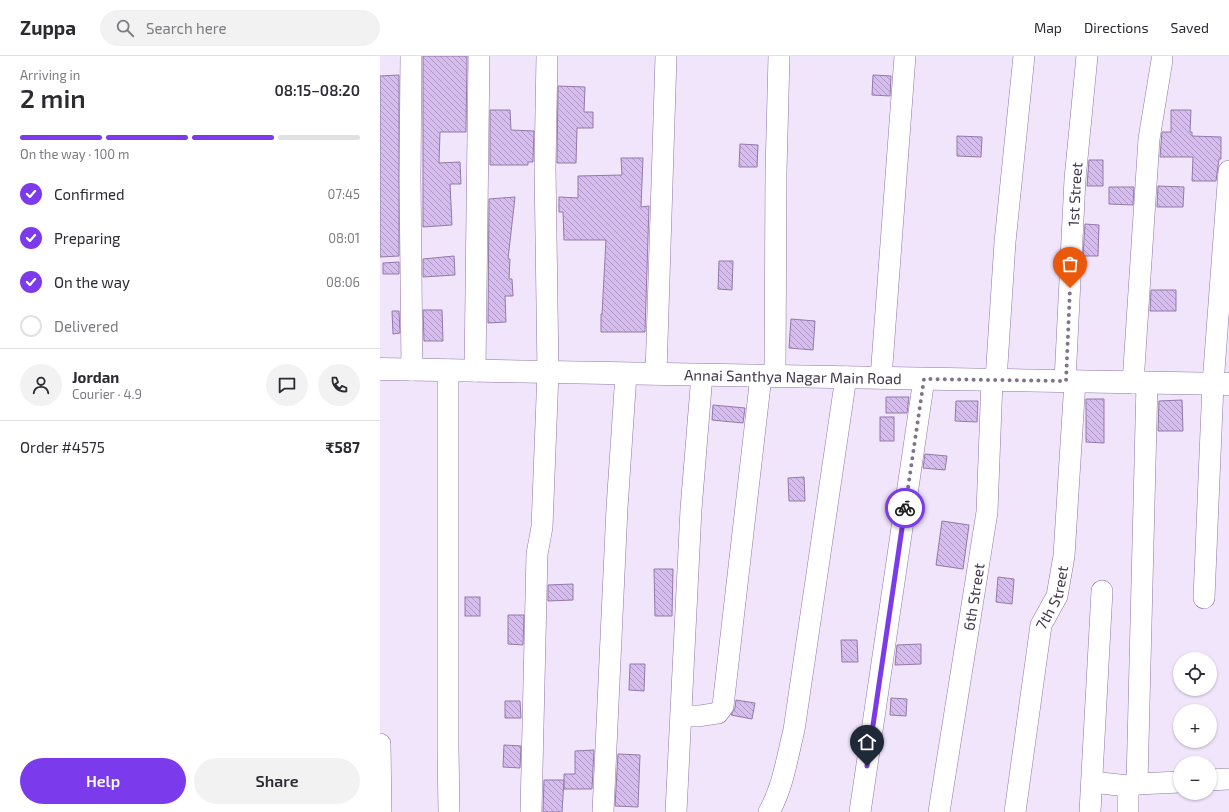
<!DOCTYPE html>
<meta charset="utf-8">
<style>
body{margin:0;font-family:"Exo 2",sans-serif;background:#f2f2f3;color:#2b2b33;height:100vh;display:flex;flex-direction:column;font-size:15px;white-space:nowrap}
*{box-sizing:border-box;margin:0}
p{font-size:13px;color:#7c7c81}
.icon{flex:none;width:22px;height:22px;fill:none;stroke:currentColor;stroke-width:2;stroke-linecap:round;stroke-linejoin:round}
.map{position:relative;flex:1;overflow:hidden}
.sheet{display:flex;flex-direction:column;background:#fff;width:380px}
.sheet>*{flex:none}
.buttons{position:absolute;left:793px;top:596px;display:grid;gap:8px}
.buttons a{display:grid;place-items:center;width:44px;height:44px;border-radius:50%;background:#fff;box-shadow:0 1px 3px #0004;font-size:20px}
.pin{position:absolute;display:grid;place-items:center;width:34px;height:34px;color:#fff;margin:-41px -17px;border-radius:50% 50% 50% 0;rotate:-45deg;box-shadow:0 0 4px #0007}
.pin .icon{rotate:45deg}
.courier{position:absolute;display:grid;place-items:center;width:40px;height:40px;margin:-20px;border:3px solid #7c3aed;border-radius:50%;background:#fff;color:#222;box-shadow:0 1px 5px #0007}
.head em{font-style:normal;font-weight:600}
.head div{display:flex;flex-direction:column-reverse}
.head{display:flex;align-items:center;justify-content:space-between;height:68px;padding:0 20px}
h1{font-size:26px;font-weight:600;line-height:30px}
.bar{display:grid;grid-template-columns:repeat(4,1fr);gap:6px 4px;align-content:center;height:48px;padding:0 20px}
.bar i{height:5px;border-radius:3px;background:#e1e1e2}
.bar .current{background:#7c3aed}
.bar p{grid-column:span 4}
.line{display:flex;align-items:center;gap:10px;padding:0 20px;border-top:1px solid #e1e1e2}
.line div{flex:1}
.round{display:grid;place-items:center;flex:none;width:42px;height:42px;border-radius:21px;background:#f2f2f3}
ol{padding:0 20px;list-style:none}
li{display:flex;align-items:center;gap:12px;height:44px}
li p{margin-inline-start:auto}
li .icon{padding:4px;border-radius:50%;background:#7c3aed;color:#fff;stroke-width:4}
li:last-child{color:#7c7c81}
li i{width:22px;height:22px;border:2px solid #e1e1e2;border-radius:50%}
.action{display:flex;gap:8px;margin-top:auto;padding:8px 20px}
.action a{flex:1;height:46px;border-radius:24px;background:#7c3aed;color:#fff;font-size:16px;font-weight:600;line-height:46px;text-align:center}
.action a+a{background:#f2f2f3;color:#2b2b33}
header{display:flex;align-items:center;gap:24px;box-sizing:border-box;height:56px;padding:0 20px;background:#fff;border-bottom:1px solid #e1e1e2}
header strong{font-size:19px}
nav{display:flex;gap:22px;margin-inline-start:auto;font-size:14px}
.search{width:280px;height:36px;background:#f2f2f3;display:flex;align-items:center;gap:10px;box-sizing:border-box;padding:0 14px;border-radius:22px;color:#7c7c81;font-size:15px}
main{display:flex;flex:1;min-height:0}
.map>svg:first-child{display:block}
.building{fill:url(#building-back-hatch);stroke:#937aa9}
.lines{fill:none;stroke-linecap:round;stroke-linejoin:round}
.minor-casing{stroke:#8f76a6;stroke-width:22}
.tertiary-casing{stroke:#8f76a6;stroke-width:23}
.minor{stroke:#fff;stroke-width:21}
.tertiary{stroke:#fff;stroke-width:22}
.done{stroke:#7f7489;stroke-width:4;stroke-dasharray:0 7.2}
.route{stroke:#7c3aed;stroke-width:5}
.labels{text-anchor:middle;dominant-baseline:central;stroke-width:3.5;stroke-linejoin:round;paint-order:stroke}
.street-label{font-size:15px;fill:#42374b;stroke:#f8f8f8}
</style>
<header>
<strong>Zuppa</strong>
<div class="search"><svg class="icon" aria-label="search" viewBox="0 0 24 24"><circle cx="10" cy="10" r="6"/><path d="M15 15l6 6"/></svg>Search here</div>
<nav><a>Map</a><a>Directions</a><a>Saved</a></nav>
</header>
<main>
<section class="sheet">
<div class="head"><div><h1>2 min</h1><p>Arriving in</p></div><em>08:15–08:20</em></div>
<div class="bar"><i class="current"></i><i class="current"></i><i class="current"></i><i></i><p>On the way · 100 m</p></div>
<ol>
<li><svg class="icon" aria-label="check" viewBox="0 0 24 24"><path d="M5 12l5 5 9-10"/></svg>Confirmed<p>07:45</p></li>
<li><svg class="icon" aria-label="check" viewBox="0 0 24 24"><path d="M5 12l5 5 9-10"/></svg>Preparing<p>08:01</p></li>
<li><svg class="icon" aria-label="check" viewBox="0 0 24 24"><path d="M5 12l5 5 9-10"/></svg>On the way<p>08:06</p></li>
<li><i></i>Delivered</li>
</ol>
<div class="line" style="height:72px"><a class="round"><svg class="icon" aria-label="person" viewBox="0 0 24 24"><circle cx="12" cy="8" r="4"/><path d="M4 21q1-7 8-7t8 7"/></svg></a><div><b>Jordan</b><p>Courier · 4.9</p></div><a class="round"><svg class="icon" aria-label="chat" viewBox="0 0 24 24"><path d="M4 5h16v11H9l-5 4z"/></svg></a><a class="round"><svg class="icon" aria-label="phone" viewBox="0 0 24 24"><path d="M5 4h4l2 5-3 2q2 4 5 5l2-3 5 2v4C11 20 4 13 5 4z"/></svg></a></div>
<div class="line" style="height:52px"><div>Order #4575</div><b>₹587</b></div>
<div class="action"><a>Help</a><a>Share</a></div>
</section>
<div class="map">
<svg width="849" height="756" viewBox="0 0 849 756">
<defs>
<pattern id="building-back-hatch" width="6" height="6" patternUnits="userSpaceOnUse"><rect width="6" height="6" fill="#d6bcef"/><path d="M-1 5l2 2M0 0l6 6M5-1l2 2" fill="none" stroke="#af9ac4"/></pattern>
</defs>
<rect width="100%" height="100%" fill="#f0e5fb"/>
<g class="building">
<polygon points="43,0 87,0 86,76 60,76 59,107 80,106 81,128 70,128 72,169 43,171"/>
<polygon points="19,19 19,200 0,201 0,20"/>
<polygon points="493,19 511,20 510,40 492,39"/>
<polygon points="178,30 205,31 204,56 213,56 213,72 197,72 196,107 177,107"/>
<polygon points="110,54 130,54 131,74 154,75 153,106 148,106 148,109 110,109"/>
<polygon points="791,54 811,54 810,76 812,76 812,80 841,81 841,103 839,103 836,125 812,125 813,101 780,101 782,76 791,76"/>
<polygon points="577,80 602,81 601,101 577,100"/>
<polygon points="360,88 378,89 377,111 359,111"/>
<polygon points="241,102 263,102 261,151 269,150 265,276 221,276 221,258 222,258 226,184 184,184 183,156 179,156 179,141 198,142 198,120 242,119"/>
<polygon points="709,104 723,104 723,130 707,130"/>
<polygon points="778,130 804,131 803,151 777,151"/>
<polygon points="729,131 754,131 753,149 729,148"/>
<polygon points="135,141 128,203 130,203 129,223 132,223 133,240 125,240 126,266 108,267 109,143"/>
<polygon points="705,168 719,169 718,200 703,200"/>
<polygon points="74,200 75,219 43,221 43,203"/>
<polygon points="339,205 353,205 352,234 338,233"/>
<polygon points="19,206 19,218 3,218 3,207"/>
<polygon points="771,234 796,234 796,255 770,255"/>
<polygon points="43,254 62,254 63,285 44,285"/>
<polygon points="12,255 19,255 20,277 13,278"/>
<polygon points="411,263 435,265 433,294 409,292"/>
<polygon points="506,341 529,341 527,357 506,357"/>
<polygon points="706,343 724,343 724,387 706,386"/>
<polygon points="802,344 803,375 778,375 779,345"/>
<polygon points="576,345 598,345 597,366 575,365"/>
<polygon points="333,349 365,352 363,367 332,364"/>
<rect x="500" y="361" width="14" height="24"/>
<polygon points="545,398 567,400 565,414 543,412"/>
<polygon points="424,421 425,445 409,445 408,422"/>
<polygon points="562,465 589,469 583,513 556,509"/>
<polygon points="274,513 293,513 292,560 275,560"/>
<polygon points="618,521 634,523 632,548 616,546"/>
<polygon points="193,528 193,544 168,545 168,529"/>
<rect x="85" y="541" width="15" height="19"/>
<polygon points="128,559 144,559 143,589 128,588"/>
<polygon points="461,584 477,584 478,606 462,606"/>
<polygon points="541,588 541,608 515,609 517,589"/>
<polygon points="250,608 265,608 264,635 249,634"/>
<polygon points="511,642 527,643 526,660 510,659"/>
<polygon points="356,644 375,647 372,663 351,659 355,652"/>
<polygon points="125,645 140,645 141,662 125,662"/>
<polygon points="124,689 141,690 140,712 123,711"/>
<polygon points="214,694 212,733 184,733 184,718 195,718 195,695"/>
<polygon points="238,698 260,699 258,751 235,750"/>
<polygon points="164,724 184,724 182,756 163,756"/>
</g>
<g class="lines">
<defs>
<g id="minor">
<polyline points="31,0 30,122 32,314"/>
<polyline points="68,314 68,692 69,756"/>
<polyline points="95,315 99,0"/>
<polyline points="276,318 286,0"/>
<polyline points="395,320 396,116 399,0"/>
<polyline points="501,322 525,0"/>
<polyline points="616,324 625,186 644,0"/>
<path id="s1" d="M685 325 695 123 707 0"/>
<polyline points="753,327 769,83 782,4"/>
<polyline points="824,542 833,328 849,115"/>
<polyline points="301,660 319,660 338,657 343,650 381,320"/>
<polyline points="0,688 1,756"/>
<polyline points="830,724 849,723"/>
<polyline points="712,726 748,730 757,728 800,726"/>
<polyline points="757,728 767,327"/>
<polyline points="151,756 157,498 162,471 168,316 165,111 167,0"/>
<polyline points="223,756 237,452 246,318"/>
<polyline points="296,756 311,453 322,319"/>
<path d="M389 756C403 731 407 702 414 674L466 321"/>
<polyline points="480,756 544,323"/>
<path id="s2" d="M559 756 607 456 612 324"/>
<path id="s3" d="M635 756 661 569 677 540 684 500 695 325"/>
<polyline points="710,756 722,535"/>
<polyline points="748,756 748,730"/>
</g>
<g id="tertiary">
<path id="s4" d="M0 313 849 328"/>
</g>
</defs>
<use href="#minor" class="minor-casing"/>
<use href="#tertiary" class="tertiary-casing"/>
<use href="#minor" class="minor"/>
<use href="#tertiary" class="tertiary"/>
</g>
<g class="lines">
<polyline class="done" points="525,452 544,323 686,325 690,232"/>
<polyline class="route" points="487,710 525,452"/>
</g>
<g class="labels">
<g class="street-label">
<text stroke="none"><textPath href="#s1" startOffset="187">1st Street</textPath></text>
<text stroke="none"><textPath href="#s4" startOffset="413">Annai Santhya Nagar Main Road</textPath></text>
<text stroke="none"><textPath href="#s2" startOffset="218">6th Street</textPath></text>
<text stroke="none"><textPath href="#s3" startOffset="219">7th Street</textPath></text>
</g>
</g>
</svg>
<div class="buttons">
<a><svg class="icon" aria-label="locate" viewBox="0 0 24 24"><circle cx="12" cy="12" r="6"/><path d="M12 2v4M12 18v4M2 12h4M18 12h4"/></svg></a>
<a>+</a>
<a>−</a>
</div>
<div class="pin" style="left:690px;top:232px;background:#ea580c"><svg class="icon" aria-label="bag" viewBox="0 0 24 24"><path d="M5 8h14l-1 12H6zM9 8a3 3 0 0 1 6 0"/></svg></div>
<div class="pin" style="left:487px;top:710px;background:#1f2937"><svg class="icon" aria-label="home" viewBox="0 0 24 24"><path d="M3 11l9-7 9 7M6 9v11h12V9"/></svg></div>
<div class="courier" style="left:525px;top:452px"><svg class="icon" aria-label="bike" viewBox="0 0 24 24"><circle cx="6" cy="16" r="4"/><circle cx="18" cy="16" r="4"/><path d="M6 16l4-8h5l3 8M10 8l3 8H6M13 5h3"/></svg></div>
</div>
</main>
